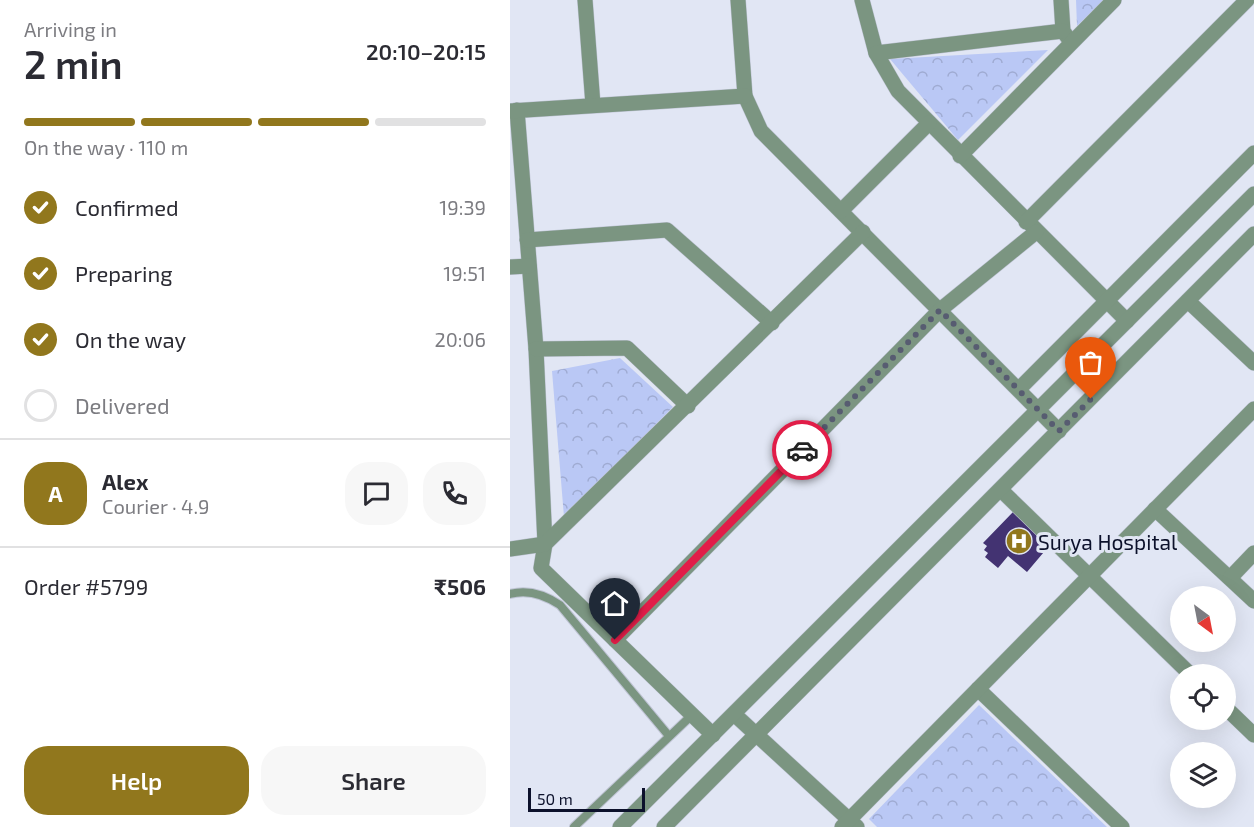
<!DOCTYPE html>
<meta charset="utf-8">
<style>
body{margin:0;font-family:"Exo 2",sans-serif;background:#f7f7f7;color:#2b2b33;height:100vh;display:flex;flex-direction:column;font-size:22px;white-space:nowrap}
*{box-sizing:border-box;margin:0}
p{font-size:20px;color:#7c7c81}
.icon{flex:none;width:33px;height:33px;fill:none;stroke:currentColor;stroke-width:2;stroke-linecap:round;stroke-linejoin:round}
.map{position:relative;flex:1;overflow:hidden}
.side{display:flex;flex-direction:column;background:#fff;width:510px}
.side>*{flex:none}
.needle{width:39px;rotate:148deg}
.buttons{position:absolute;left:660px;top:586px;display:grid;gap:12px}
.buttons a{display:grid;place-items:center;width:66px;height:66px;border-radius:50%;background:#fff;box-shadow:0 6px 24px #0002;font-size:30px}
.scale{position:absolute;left:18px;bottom:15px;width:117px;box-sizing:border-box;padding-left:6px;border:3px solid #0c112b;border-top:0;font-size:16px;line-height:21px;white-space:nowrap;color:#0c112b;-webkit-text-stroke:4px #e1e6f4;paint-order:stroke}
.pin{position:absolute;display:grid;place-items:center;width:51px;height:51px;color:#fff;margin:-62px -26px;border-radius:50% 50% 50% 0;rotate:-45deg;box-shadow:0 0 6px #0007}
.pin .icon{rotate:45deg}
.courier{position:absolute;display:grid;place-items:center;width:60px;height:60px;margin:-30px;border:4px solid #e11d48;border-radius:50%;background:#fff;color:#222;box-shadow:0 2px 8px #0007}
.headline em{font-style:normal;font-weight:600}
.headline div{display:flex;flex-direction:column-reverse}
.headline{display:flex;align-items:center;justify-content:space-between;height:102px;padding:0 24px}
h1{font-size:39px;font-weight:600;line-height:45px}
.bar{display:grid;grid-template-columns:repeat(4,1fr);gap:9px 6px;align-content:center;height:72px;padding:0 24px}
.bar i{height:8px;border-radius:4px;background:#e1e1e2}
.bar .active{background:#91771d}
.bar p{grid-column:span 4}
.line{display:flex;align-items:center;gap:15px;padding:0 24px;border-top:2px solid #e1e1e2}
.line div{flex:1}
.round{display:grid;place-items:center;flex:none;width:63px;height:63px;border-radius:24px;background:#f7f7f7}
ol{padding:0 24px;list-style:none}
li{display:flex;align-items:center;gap:18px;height:66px}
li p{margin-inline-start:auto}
li .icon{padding:6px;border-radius:50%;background:#91771d;color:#fff;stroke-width:4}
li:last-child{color:#7c7c81}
li i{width:33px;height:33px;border:3px solid #e1e1e2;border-radius:50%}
.primary-button{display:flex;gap:12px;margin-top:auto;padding:12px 24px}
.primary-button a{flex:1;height:69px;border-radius:24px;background:#91771d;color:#fff;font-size:24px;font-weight:600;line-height:69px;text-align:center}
.primary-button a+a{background:#f7f7f7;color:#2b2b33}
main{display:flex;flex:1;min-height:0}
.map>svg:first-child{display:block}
.park{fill:url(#park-crowns)}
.building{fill:#433372}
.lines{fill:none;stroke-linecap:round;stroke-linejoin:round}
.service-casing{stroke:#bfc4d4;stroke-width:10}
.minor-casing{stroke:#bfc4d4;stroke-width:16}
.tertiary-casing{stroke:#bfc4d4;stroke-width:16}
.service{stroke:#7b9581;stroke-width:8}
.minor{stroke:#7b9581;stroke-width:15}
.tertiary{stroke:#7b9581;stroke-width:15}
.done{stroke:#575c71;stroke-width:6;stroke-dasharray:0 10.8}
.route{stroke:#e11d48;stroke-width:8}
.labels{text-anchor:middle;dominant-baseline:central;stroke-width:6;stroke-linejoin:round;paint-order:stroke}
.poi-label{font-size:21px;fill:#0c112b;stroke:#e1e6f4;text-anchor:start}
</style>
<main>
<section class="side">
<div class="headline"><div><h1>2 min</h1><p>Arriving in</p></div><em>20:10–20:15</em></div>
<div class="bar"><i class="active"></i><i class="active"></i><i class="active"></i><i></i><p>On the way · 110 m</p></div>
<ol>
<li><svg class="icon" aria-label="check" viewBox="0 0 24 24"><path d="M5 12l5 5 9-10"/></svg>Confirmed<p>19:39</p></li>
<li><svg class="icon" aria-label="check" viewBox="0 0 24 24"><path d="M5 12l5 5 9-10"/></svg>Preparing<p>19:51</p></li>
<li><svg class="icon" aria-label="check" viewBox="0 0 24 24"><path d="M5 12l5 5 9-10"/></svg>On the way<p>20:06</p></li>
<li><i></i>Delivered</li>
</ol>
<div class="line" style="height:108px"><b class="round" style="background:#91771d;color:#fff">A</b><div><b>Alex</b><p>Courier · 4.9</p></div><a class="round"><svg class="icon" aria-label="chat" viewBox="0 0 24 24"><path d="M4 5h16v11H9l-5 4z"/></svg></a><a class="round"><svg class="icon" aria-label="phone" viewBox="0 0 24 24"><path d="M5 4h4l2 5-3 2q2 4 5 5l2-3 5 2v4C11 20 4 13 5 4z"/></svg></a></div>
<div class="line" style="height:78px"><div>Order #5799</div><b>₹506</b></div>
<div class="primary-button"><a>Help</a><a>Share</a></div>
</section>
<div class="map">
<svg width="744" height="827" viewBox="0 0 744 827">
<defs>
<pattern id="park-crowns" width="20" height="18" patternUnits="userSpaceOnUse" patternTransform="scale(1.5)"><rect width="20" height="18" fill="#bac8f5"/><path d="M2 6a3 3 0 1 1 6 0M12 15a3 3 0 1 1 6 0" fill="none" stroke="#9fabd2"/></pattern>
</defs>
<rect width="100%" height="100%" fill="#e1e6f4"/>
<g class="park">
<polygon points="566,0 594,0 567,26"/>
<polygon points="538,50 448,140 380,59"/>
<polygon points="110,358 163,407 54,517 42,371"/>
<polygon points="469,705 597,827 367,827 359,819"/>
</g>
<polygon class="building" points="503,512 530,531 526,535 539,546 517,572 498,556 488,568 475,557 478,553 474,550 477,546 473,543"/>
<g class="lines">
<defs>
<g id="service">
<path d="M0 594C18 589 35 595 50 605L159 736"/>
<polyline points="64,827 182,715"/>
</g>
<g id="minor">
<polyline points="75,0 83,105"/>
<polyline points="228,0 235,96 251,131 549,431"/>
<polyline points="352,0 366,53 388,91 617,321"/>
<polyline points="551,0 553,31 558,38"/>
<polyline points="366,53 553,31"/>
<polyline points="7,110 26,349 35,544 31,568 203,735"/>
<polyline points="0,111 235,96"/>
<polyline points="450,156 604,0"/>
<polyline points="331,211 419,123"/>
<polyline points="516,222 737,0"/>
<polyline points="17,240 157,230 262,323"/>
<polyline points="0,267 19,266"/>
<polyline points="678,301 744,363"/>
<polyline points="26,349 117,348 178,406"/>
<polyline points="509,389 744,153"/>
<polyline points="491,490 681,675"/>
<polyline points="645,509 744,601"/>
<polyline points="0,549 35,544 353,232"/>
<polyline points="720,578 744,553"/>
<polyline points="105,640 430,310 526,232"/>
<polyline points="468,689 612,827"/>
<polyline points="716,708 744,735"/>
<polyline points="224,714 347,827"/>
<polyline points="332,827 744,409"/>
</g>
<g id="tertiary">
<polyline points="110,827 744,194"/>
<polyline points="154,827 744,234"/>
</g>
</defs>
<use href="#service" class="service-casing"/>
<use href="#minor" class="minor-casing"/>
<use href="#tertiary" class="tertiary-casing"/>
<use href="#service" class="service"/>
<use href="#minor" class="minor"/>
<use href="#tertiary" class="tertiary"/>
</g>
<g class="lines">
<polyline class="done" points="292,450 430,310 549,431 581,399"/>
<polyline class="route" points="105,640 292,450"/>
</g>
<defs>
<symbol id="hospital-disc" viewBox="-11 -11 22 22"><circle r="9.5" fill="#91771d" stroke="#e1e6f4"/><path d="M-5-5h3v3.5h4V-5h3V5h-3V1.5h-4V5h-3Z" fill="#fff"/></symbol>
</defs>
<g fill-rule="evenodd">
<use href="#hospital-disc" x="494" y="526" width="30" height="30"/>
</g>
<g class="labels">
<g class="poi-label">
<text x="528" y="541">Surya Hospital</text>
</g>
</g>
</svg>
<div class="buttons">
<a><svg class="needle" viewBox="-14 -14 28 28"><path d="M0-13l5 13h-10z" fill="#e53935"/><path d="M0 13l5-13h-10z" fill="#7c7c81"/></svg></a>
<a><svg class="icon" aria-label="locate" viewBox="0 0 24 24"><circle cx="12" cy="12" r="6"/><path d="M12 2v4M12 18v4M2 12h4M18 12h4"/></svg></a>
<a><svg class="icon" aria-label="layers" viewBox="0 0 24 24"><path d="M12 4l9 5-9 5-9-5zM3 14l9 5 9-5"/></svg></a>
</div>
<div class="scale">50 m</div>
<div class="pin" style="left:581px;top:399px;background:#ea580c"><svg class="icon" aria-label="bag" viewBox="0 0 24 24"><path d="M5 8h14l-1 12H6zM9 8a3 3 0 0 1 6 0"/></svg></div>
<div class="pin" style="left:105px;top:640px;background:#1f2937"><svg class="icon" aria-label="home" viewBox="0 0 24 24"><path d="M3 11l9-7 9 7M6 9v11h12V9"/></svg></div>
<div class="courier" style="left:292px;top:450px"><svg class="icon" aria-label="car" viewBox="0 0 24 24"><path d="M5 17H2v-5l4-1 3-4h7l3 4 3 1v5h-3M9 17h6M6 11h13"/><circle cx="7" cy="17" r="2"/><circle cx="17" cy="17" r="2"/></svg></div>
</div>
</main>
